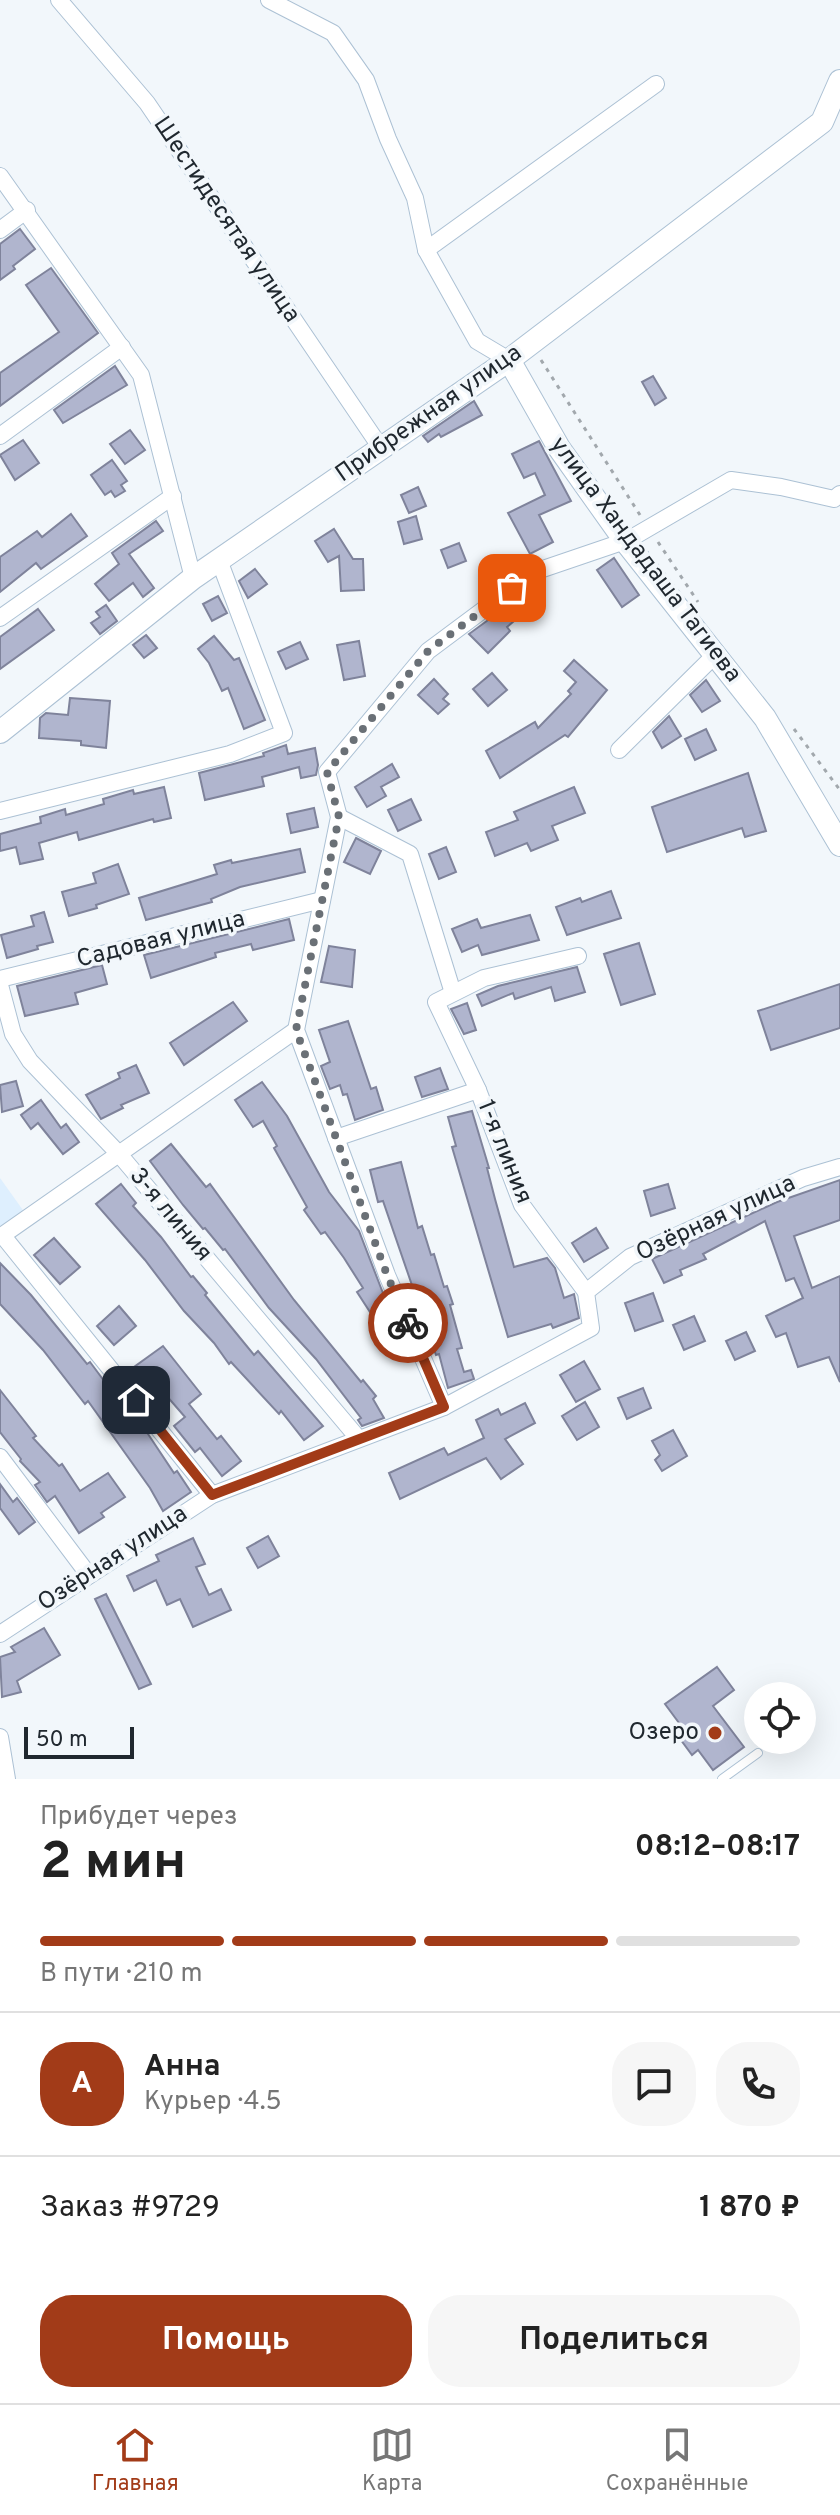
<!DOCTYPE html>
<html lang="ru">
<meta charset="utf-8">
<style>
body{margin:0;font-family:Overpass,sans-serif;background:#f6f6f6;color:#222;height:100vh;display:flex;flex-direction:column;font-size:30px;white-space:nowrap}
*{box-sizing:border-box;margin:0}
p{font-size:26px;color:#767676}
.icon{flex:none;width:44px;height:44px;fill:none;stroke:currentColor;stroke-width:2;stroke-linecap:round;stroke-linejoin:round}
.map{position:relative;height:1779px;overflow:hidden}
.side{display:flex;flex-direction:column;background:#fff;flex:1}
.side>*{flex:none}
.buttons{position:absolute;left:744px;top:1682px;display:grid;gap:16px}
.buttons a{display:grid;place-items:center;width:72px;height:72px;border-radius:50%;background:#fff;box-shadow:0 8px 32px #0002;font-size:40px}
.scale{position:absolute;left:24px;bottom:20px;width:110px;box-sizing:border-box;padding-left:8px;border:4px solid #20282f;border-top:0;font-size:22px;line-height:28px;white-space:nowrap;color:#20282f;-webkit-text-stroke:6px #f2f7fb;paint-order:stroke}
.pin{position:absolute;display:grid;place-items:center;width:68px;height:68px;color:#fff;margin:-34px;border-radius:16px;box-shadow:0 4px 12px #0006}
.courier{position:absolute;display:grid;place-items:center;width:80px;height:80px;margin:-40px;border:6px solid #a23b18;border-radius:50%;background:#fff;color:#222;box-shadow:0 2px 10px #0007}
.summary em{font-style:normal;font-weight:700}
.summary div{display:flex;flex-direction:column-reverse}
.summary{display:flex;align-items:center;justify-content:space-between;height:136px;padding:0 40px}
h1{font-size:52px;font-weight:700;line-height:60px}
.bar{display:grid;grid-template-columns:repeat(4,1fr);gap:12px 8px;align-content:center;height:96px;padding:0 40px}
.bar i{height:10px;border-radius:6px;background:#e0e0e0}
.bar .selected{background:#a23b18}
.bar p{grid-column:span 4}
.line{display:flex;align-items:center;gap:20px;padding:0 40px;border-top:2px solid #e0e0e0}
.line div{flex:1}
.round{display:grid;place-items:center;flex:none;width:84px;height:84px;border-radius:32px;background:#f6f6f6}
.primary-button{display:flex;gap:16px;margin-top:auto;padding:16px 40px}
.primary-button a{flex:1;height:92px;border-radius:32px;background:#a23b18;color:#fff;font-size:32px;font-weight:700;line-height:92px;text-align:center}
.primary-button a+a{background:#f6f6f6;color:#222}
.dock{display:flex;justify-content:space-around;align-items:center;height:112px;border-top:2px solid #e0e0e0;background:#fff;font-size:22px;color:#767676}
.dock a{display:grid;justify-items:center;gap:4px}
.dock .selected{color:#a23b18}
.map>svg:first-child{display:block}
.built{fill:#deeffe}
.building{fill:#b0b5ce;stroke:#7f839b;stroke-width:2}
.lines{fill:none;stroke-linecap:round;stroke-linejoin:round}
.lane-casing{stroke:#acc1d4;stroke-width:10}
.street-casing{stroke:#acc1d4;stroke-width:18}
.secondary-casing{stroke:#acc1d4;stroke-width:24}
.path{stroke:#a2a8ad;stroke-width:3;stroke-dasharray:4 6;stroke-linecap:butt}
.lane{stroke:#fff;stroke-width:8}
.street{stroke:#fff;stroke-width:16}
.secondary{stroke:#fff;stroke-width:22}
.done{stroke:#6a7076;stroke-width:8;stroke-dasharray:0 14.4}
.route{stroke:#a23b18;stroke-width:10}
.poi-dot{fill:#a23b18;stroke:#f2f7fb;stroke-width:3}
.labels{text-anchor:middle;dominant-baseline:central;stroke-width:7;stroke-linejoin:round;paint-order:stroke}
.street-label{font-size:24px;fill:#20282f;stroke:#f2f7fb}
.poi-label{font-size:24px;fill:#20282f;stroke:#f2f7fb;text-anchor:end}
</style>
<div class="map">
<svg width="840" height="1779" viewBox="0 0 840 1779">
<rect width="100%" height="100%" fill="#f2f7fb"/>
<polygon class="built" points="0,1178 25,1213 0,1226"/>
<g class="building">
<polygon points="20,229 35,249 13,266 15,269 0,280 0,244"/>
<polygon points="51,268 98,333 0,406 0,373 59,332 26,285"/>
<polygon points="115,366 127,385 63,423 54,410"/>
<polygon points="653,376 666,398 655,405 642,382"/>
<polygon points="474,401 482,415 441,437 439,434 428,442 423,436"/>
<polygon points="130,430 145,450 125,464 110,444"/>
<polygon points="23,440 39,463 15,480 0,455"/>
<polygon points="539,441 571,501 539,515 553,542 530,554 508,513 545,495 535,473 524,478 512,454"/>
<polygon points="112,460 127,481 121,485 125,491 115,497 111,491 105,495 91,475"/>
<polygon points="418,487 426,506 409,513 401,495"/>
<polygon points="71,514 87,536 41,569 36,563 0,592 0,557 37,531 42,537"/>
<polygon points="416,516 422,539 404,544 398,522"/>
<polygon points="156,521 163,531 129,554 154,588 143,597 133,583 109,601 95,584 119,564 112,553"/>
<polygon points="334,529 353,559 363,559 364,590 341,591 339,556 328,562 315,541"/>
<polygon points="459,543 466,561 448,568 441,550"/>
<polygon points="614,558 639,595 622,607 597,570"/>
<polygon points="255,569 267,584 248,598 239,581"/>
<polygon points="218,596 227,613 212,621 203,604"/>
<polygon points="510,604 520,616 507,627 510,631 488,653 469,634"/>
<polygon points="106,605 117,621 100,634 91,623 100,617 96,612"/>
<polygon points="38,609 54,630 0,669 0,637"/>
<polygon points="146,635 157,648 144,658 133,645"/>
<polygon points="214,636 234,660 239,658 265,720 244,729 228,688 222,691 209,663 198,649"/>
<polygon points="359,641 365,676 344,680 337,645"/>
<polygon points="300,642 308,659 286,669 278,652"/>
<polygon points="574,660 607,690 568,737 565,735 500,778 486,751 535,722 538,728 571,694 568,691 576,682 564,671"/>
<polygon points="492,673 507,690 488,706 473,689"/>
<polygon points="434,679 448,694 443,699 449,704 438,714 418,695"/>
<polygon points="706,680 720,701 702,712 690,695"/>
<polygon points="70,698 110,701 106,748 81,745 81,741 39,738 40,718 46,713 68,715"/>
<polygon points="669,716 681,736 662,748 653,732"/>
<polygon points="706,729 716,750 695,760 685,739"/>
<polygon points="286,745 288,754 315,748 318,765 316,775 301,778 299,767 262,777 264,786 205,800 199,773 264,756 263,753"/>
<polygon points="392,764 399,777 381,787 386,796 367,807 355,787"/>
<polygon points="748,773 766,831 745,837 742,828 667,852 652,807"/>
<polygon points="164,787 171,818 154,822 153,819 79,840 77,832 39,843 43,859 20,864 16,847 0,851 0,834 41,823 40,817 65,809 66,815 104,804 103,799 133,790 134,794"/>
<polygon points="574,787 585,813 552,826 558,840 531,851 527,843 495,856 486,832 518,820 514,812"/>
<polygon points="411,799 421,820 398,831 388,810"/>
<polygon points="314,808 318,827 291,833 287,814"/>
<polygon points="356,838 381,851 370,874 344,862"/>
<polygon points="446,847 456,872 439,879 429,854"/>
<polygon points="300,849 305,872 240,887 211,899 212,902 146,920 139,898 217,874 214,865 231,860 232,863"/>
<polygon points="118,864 129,894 96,905 97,908 69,916 62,892 96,883 93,873"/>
<polygon points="611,891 621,918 567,935 556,907 580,898 582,902"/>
<polygon points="44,912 53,942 37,946 38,949 7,958 1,935 34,926 31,916"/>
<polygon points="530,915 539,940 482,955 478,945 462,952 452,929 477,919 481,928"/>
<polygon points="289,919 294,940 253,950 251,944 215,953 216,957 151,978 144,955"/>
<polygon points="639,943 655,994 621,1005 604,954"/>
<polygon points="329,946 355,950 352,987 321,982"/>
<polygon points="102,965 107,984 75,993 78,1004 25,1016 17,986"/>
<polygon points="577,967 585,992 555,1001 551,987 515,999 513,993 482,1006 477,995 498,986"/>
<polygon points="840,984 840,1028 771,1050 758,1011"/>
<polygon points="233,1002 247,1021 184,1065 170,1043"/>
<polygon points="467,1003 476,1030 464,1034 451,1009"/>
<polygon points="348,1021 371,1089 376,1087 383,1110 355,1120 347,1094 343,1095 340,1085 330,1089 321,1066 330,1062 319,1030"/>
<polygon points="136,1065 149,1093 121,1105 123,1108 101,1119 86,1095 120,1078 118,1073"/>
<polygon points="440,1068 448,1089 422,1097 415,1077"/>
<polygon points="16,1081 23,1106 2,1112 0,1085"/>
<polygon points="262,1082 287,1116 329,1192 359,1231 386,1301 370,1312 357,1292 363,1288 344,1258 325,1232 321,1234 304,1210 307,1207 274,1148 277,1146 263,1121 253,1127 235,1100"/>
<polygon points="41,1100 61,1128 66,1124 79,1142 63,1154 38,1123 31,1129 21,1115"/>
<polygon points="472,1111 489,1168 487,1168 495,1199 514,1267 547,1258 555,1268 564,1298 574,1294 579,1318 553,1328 551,1324 508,1337 452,1147 456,1146 448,1117"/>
<polygon points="171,1144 206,1187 210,1184 294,1300 361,1382 363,1380 376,1396 373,1399 384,1418 362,1426 358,1420 361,1418 316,1359 269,1308 225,1249 223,1250 205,1228 203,1229 183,1205 150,1161"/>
<polygon points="401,1162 418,1228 422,1226 431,1255 434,1254 444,1287 447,1286 453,1304 450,1305 462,1348 457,1349 464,1372 471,1370 474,1379 448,1388 439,1354 436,1355 383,1201 378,1202 370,1170"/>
<polygon points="840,1180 840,1220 794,1236 812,1288 840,1276 840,1382 829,1357 798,1367 786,1333 776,1337 766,1316 803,1298 794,1278 786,1281 765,1221 703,1254 706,1259 680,1270 682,1275 664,1283 652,1259 777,1202"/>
<polygon points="121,1184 136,1203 133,1206 161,1237 191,1277 193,1276 207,1293 205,1295 254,1355 258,1351 323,1426 304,1440 281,1411 279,1414 231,1362 229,1364 214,1343 184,1311 145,1260 96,1204"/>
<polygon points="668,1184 675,1208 651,1216 644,1191"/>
<polygon points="596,1228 608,1248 584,1262 572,1243"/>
<polygon points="54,1238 80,1267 60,1284 34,1255"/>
<polygon points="0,1263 31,1295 87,1364 90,1362 128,1413 130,1411 146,1431 174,1473 177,1471 191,1492 163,1511 150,1488 88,1401 85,1404 43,1350 0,1304"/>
<polygon points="653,1293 663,1321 635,1331 625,1303"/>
<polygon points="119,1306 136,1326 114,1345 97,1326"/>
<polygon points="694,1316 705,1341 684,1350 673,1325"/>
<polygon points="746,1332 755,1351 735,1360 726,1341"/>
<polygon points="163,1346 201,1394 189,1404 217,1439 221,1436 241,1461 222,1476 200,1448 195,1452 174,1426 185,1417 159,1387 152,1392 134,1367"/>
<polygon points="584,1361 600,1389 576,1402 560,1375"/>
<polygon points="643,1388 651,1408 627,1419 618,1398"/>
<polygon points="0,1390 36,1436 33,1438 59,1466 62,1464 80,1491 108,1473 125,1497 101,1513 104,1517 79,1533 55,1496 47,1502 35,1485 40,1482 20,1461 21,1459 0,1432"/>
<polygon points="585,1402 599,1427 577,1440 562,1416"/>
<polygon points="525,1403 535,1423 505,1439 523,1464 501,1479 486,1458 400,1499 389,1473 444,1448 448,1455 484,1438 476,1420 498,1409 501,1415"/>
<polygon points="673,1430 687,1456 662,1471 655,1460 660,1455 652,1441"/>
<polygon points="0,1484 13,1502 17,1498 35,1522 19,1534 0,1508"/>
<polygon points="268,1536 279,1556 258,1568 247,1548"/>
<polygon points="193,1538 205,1564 196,1567 209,1595 221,1589 231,1610 193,1627 180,1599 167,1605 156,1580 134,1591 127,1576 159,1561 156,1555"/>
<polygon points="106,1594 151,1684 139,1689 95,1599"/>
<polygon points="44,1628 60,1655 17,1681 21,1692 2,1697 0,1657 15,1652 11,1647"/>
<polygon points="717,1667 734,1690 713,1706 744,1747 713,1770 698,1750 692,1755 675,1732 682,1727 665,1704"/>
</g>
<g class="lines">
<defs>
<polyline id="lane" points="722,1779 758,1753"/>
<g id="street">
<polyline points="59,0 147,103 381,448"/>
<polyline points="269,0 333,33 366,80 388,139 415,198 426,250 477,341 509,360"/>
<polyline points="0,176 141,375 193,578"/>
<polyline points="0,230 27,210"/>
<polyline points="426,250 656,84"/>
<polyline points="0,436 122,347"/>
<polyline points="0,618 173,496"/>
<polyline points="619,750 717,653"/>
<polyline points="0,811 230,754 284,733 219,560"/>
<polyline points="339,817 410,854 453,993"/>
<polyline points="578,956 484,978 436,1002 478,1090 522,1205 586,1292"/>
<polyline points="0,979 322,900"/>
<polyline points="0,985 13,1034 30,1061 119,1154 358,1438"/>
<polyline points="336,1138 478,1090"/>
<polyline points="3,1236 212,1495"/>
<polyline points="0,1237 296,1030"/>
<polyline points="444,1407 387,1275 296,1030 339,817 327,772 428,651 534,572 628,540 731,480 781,487 834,499 840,494"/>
<polyline points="0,1457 88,1574"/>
<polyline points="0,1634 212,1495 444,1407 591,1328 586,1292 630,1257 803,1178 840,1167"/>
<polyline points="0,1737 7,1779"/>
</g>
<g id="secondary">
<polyline points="509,360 559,448 625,541 765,718 840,845"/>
<polyline points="0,732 193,578 509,360 822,122 840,81"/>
</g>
</defs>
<use href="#lane" class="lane-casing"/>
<use href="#street" class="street-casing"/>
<use href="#secondary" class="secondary-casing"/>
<g class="path">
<polyline points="541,360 640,515"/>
<polyline points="658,542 698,602"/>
<polyline points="794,729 840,790"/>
</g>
<use href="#lane" class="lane"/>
<use href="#street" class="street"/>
<use href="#secondary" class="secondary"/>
</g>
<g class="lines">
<polyline class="done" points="408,1323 387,1275 296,1030 339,817 327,772 428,651 512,588"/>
<polyline class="route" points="136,1400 212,1495 444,1407 408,1323"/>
</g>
<circle class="poi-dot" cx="715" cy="1733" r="8"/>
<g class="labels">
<g class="street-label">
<text transform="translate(226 220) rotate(56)">Шестидесятая улица</text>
<text transform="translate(429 414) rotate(-35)">Прибрежная улица</text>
<text transform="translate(645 560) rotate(53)">улица Хандадаша Тагиева</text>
<text transform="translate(161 940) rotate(-14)">Садовая улица</text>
<text transform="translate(504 1152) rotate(68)">1-я линия</text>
<text transform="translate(170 1215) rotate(50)">3-я линия</text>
<text transform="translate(716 1219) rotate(-25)">Озёрная улица</text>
<text transform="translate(113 1559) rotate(-33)">Озёрная улица</text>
</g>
<g class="poi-label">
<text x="699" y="1733">Озеро</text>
</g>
</g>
</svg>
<div class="buttons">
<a><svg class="icon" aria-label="locate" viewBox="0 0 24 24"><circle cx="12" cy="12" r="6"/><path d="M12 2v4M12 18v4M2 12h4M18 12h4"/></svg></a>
</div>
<div class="scale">50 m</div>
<div class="pin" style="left:512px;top:588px;background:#ea580c"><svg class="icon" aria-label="bag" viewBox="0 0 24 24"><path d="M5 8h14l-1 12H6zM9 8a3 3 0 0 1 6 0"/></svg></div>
<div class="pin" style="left:136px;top:1400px;background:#1f2937"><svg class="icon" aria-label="home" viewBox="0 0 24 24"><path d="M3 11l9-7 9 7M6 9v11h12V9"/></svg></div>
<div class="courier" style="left:408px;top:1323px"><svg class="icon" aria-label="bike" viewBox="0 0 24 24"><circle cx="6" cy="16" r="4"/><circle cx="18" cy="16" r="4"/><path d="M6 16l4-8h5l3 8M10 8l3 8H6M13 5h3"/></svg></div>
</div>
<section class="side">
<div class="summary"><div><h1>2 мин</h1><p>Прибудет через</p></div><em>08:12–08:17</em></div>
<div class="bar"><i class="selected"></i><i class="selected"></i><i class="selected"></i><i></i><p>В пути · 210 m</p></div>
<div class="line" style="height:144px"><b class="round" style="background:#a23b18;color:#fff">А</b><div><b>Анна</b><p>Курьер · 4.5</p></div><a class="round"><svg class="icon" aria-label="chat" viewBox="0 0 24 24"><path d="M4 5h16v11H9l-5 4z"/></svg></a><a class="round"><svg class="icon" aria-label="phone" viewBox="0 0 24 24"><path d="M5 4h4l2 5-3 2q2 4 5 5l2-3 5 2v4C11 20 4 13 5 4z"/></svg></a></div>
<div class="line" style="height:104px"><div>Заказ #9729</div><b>1 870 ₽</b></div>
<div class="primary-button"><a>Помощь</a><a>Поделиться</a></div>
</section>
<nav class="dock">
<a class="selected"><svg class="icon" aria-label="home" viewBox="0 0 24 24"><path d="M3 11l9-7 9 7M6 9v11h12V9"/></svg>Главная</a>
<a><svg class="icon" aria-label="map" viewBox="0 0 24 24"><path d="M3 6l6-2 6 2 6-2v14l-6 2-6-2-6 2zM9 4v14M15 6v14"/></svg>Карта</a>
<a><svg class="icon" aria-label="saved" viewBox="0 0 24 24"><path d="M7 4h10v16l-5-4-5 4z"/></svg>Сохранённые</a>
</nav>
